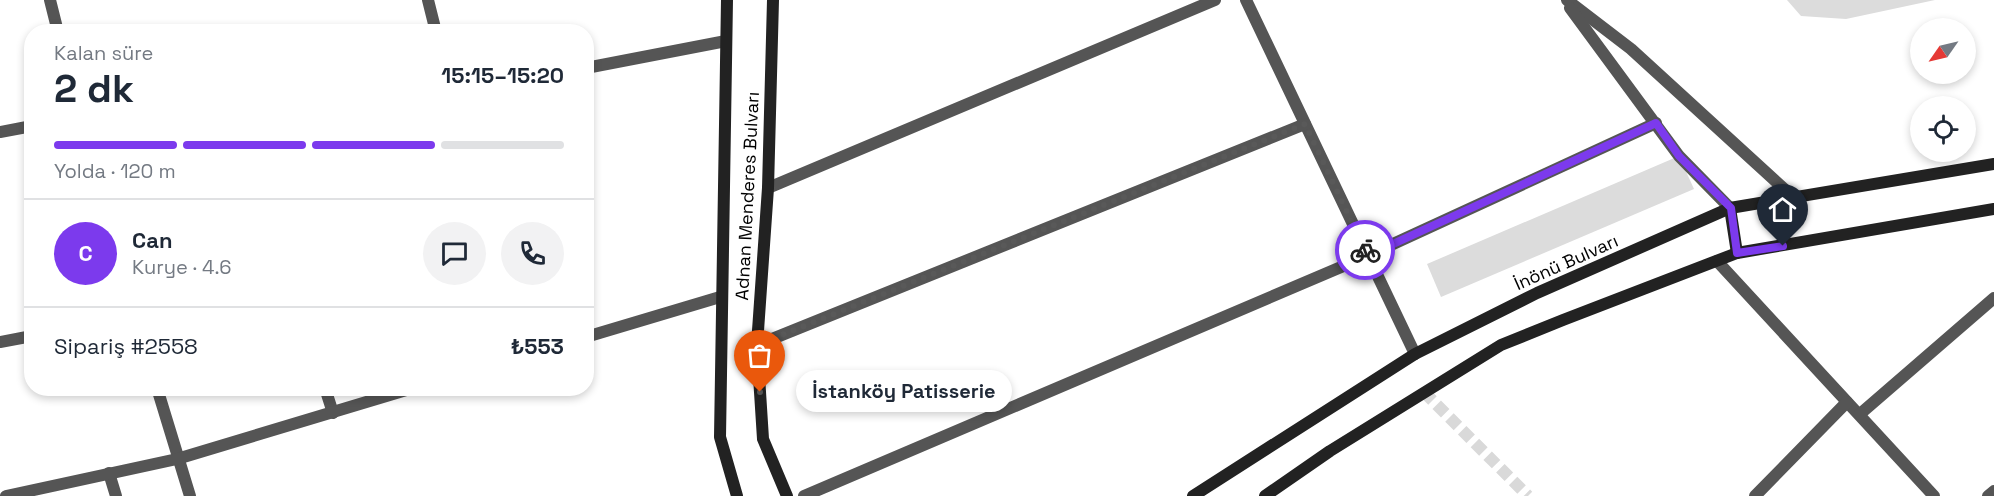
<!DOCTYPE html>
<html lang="tr">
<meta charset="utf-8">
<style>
body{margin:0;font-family:"Space Grotesk",sans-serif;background:#f2f2f3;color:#1f2937;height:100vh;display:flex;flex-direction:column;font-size:22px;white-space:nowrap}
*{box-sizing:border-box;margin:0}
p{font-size:20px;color:#747a83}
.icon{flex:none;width:33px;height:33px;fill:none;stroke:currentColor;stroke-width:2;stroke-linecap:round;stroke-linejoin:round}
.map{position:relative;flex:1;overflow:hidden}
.side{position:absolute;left:24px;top:24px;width:570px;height:372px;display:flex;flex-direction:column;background:#fff;border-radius:24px;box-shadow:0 3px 9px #0003}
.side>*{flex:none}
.needle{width:39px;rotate:236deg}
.tools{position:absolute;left:1910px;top:18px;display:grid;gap:12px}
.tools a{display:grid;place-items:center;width:66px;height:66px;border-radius:50%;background:#fff;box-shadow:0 3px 9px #0003;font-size:30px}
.pin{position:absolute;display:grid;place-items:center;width:51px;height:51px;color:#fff;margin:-62px -26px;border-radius:50% 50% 50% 0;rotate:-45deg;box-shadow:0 0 6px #0007}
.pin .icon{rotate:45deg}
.courier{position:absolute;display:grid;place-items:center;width:60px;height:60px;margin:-30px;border:4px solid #7c3aed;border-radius:50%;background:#fff;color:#222;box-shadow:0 2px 8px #0007}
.bubble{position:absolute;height:42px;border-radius:21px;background:#fff;box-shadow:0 3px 9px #0003;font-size:20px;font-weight:800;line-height:42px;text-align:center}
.headline em{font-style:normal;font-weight:800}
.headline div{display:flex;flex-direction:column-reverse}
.headline{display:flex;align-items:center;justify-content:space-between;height:102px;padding:0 30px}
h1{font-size:39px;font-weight:800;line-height:45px}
.bar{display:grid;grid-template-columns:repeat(4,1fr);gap:9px 6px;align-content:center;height:72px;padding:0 30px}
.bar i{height:8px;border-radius:4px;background:#e0e1e3}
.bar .current{background:#7c3aed}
.bar p{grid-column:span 4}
.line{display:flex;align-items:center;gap:15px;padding:0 30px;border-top:2px solid #e0e1e3}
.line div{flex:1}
.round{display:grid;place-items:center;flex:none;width:63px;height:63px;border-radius:32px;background:#f2f2f3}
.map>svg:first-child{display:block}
.green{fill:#dcdcdc}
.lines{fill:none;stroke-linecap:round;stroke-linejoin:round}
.pedestrian-tunnel{stroke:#d9d9d9;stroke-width:12;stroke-dasharray:12 6;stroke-linecap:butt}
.pedestrian{stroke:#555;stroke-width:12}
.minor{stroke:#555;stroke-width:12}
.secondary{stroke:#222;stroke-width:12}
.done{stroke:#595959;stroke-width:6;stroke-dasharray:0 10.8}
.route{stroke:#7c3aed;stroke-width:8}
.labels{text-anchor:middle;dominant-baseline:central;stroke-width:5;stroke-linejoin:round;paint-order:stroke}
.street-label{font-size:18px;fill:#000;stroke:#fff}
</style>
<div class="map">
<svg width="1994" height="496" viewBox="0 0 1994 496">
<rect width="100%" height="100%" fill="#fff"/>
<g class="green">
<polygon points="1787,0 1935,0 1846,19 1801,16"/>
<polygon points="1679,156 1694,189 1441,297 1427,264"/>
</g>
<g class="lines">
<polyline class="pedestrian-tunnel" points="1424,392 1528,496"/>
<polyline class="pedestrian" points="1988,496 1994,491"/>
<g class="minor">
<polyline points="50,0 58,32"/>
<polyline points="428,0 436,32"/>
<polyline points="1246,0 1415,354"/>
<polyline points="1567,0 1631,49 1794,198"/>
<polyline points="1570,8 1679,156 1730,208"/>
<polyline points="586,68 726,41"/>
<polyline points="0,132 32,126"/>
<polyline points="768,188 1215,0"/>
<polyline points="1717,261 1934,496"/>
<polyline points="586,337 720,297"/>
<polyline points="0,342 32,336"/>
<polyline points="757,345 1305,124"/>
<polyline points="157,388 190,496"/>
<polyline points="325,388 333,413"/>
<polyline points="1860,414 1994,298"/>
<polyline points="109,473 116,496"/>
<polyline points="6,496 177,459 413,388"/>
<polyline points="804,496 1367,256 1656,123"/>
<polyline points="1755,496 1847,402"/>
</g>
<g class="secondary">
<polyline points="727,0 720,437 737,496"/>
<polyline points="773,0 768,188 757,345 763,439 787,496"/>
<polyline points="1730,208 1737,253"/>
<polyline points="1193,496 1415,354 1537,293 1730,208 1994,164"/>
<polyline points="1265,496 1330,451 1501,345 1563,320 1737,253 1994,209"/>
</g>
</g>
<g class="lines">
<polyline class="done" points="760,392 757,345 1305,124 1365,250"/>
<polyline class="route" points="1365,250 1367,256 1656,123 1679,156 1731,208 1737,253 1783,246"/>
</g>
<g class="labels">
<g class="street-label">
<text transform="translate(747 196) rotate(-87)">Adnan Menderes Bulvarı</text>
<text transform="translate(1566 262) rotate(-24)">İnönü Bulvarı</text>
</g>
</g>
</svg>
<div class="tools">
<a><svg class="needle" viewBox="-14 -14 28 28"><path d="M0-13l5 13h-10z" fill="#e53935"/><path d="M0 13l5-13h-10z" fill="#747a83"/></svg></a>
<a><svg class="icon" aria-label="locate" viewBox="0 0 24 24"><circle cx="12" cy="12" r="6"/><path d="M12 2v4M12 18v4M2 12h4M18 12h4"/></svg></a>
</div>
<div class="pin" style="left:760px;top:392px;background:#ea580c"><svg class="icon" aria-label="bag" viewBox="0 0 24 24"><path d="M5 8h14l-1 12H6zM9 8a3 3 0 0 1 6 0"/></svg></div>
<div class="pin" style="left:1783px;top:246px;background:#1f2937"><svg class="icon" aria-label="home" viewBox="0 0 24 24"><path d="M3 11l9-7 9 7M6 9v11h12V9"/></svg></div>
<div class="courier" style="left:1365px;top:250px"><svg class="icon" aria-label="bike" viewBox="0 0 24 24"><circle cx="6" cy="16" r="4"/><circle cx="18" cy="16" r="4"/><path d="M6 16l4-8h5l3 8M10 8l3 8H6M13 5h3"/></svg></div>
<div class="bubble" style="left:796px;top:370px;width:216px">İstanköy Patisserie</div>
<section class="side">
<div class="headline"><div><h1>2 dk</h1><p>Kalan süre</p></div><em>15:15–15:20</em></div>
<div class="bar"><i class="current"></i><i class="current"></i><i class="current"></i><i></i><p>Yolda · 120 m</p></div>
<div class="line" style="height:108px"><b class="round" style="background:#7c3aed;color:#fff">C</b><div><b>Can</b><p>Kurye · 4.6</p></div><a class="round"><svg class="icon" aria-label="chat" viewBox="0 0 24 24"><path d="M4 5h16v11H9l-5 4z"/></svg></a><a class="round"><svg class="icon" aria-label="phone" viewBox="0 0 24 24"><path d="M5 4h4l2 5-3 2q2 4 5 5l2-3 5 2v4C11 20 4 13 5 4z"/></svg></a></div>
<div class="line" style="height:78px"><div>Sipariş #2558</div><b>₺553</b></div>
</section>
</div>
